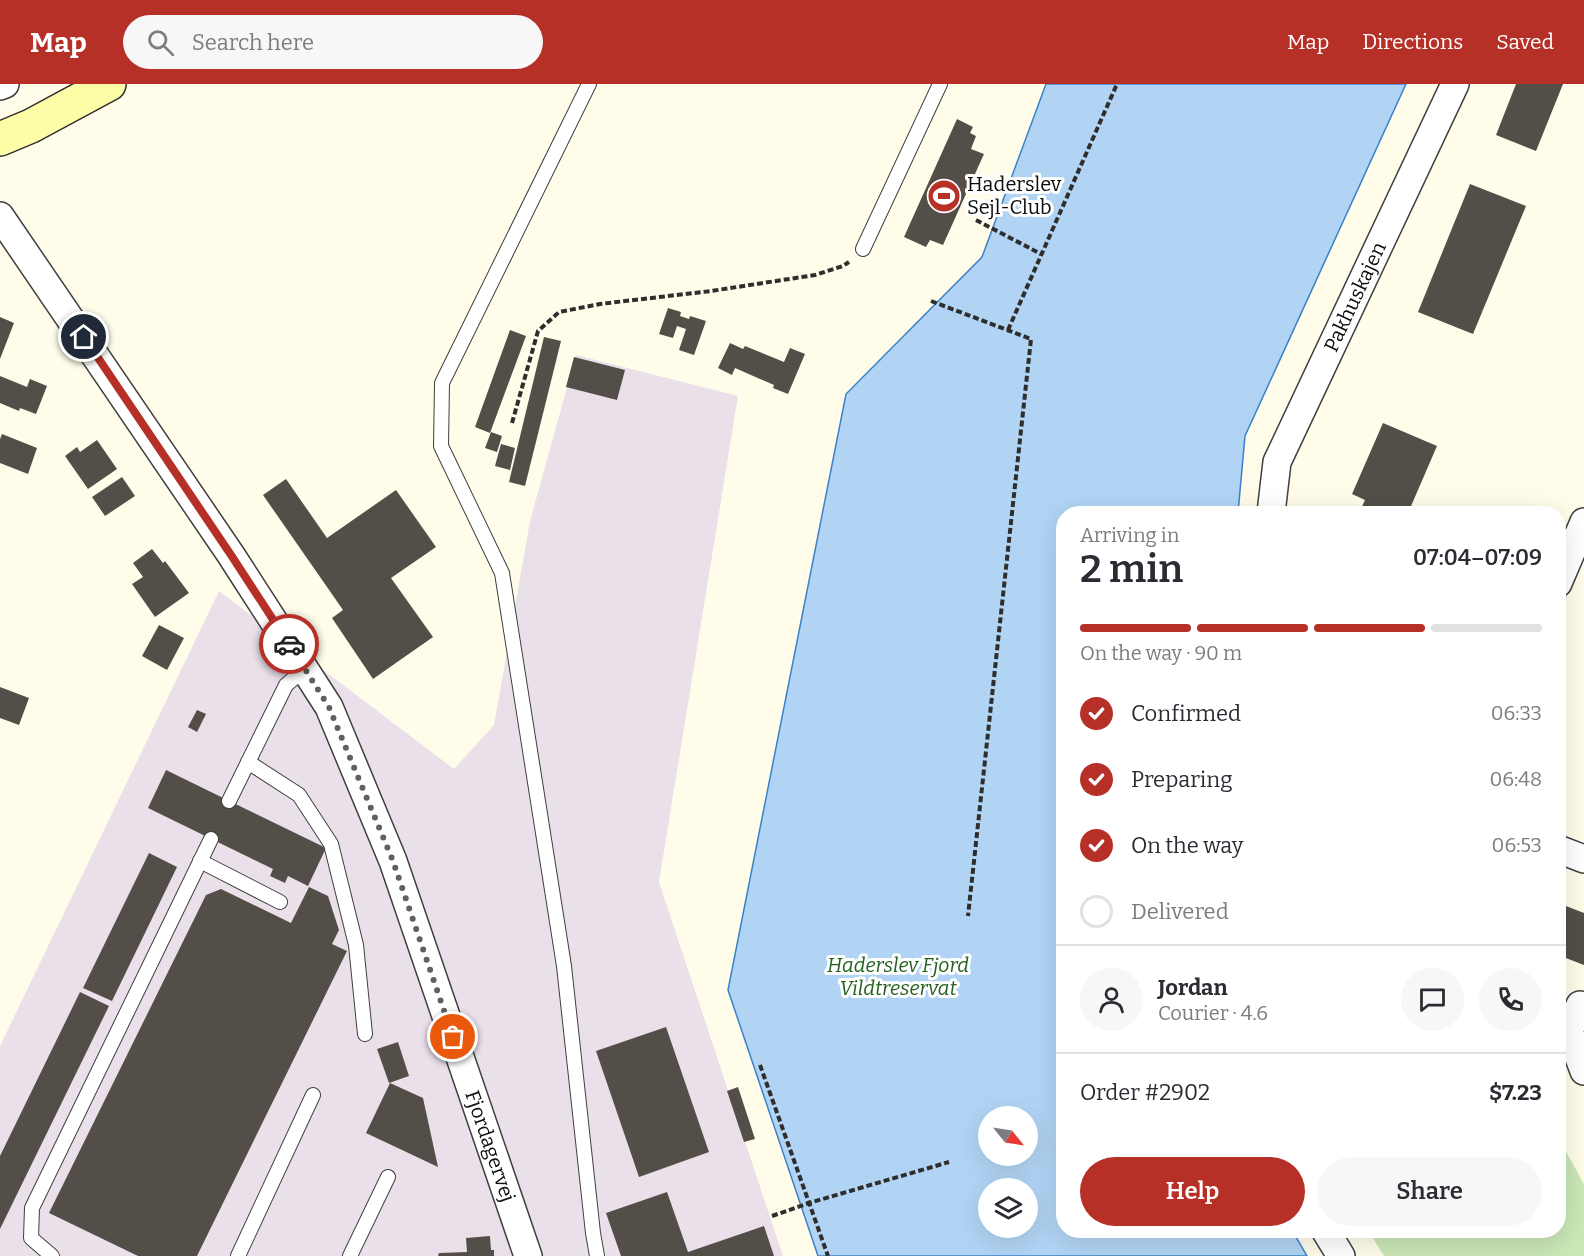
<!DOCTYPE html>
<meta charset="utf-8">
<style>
body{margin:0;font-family:Bitter,serif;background:#f7f7f7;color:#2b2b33;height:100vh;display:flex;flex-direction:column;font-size:22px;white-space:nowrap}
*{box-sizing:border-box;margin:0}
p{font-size:20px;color:#7c7c81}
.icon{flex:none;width:33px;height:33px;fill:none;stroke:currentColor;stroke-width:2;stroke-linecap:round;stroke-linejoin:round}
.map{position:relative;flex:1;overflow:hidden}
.sheet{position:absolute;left:1056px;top:422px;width:510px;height:732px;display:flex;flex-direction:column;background:#fff;border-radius:24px;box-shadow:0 6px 24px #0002}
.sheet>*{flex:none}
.needle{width:39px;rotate:120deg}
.buttons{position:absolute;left:978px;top:1022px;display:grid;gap:12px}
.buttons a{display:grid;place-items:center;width:60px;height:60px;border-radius:50%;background:#fff;box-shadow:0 6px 24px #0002;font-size:30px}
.pin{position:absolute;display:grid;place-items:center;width:51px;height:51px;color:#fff;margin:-26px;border:3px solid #fff;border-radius:50%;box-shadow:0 2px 6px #0007}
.courier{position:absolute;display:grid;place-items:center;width:60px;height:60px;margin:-30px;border:4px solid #b73028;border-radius:50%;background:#fff;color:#222;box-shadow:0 2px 8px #0007}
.headline em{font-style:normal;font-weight:600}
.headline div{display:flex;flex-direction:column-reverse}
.headline{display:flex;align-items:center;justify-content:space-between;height:102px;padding:0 24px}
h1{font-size:39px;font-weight:600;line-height:45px}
.bar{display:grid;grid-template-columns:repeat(4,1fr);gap:9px 6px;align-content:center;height:72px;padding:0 24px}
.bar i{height:8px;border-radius:4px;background:#e1e1e2}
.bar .active{background:#b73028}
.bar p{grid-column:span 4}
.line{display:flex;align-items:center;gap:15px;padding:0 24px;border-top:2px solid #e1e1e2}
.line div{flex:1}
.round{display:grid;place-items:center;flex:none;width:63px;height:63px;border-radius:32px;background:#f7f7f7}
ol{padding:0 24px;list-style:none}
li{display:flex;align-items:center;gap:18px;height:66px}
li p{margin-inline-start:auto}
li .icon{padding:6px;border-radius:50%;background:#b73028;color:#fff;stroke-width:4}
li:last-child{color:#7c7c81}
li i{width:33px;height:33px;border:3px solid #e1e1e2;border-radius:50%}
.primary-button{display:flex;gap:12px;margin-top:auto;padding:12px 24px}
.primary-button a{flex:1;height:69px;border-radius:36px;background:#b73028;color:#fff;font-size:24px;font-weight:600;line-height:69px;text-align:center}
.primary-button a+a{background:#f7f7f7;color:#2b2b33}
header{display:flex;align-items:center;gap:36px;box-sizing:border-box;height:84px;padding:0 30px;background:#b73028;color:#fff}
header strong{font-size:28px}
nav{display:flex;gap:33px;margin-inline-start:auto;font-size:21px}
.search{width:420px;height:54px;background:#f7f7f7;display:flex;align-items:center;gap:15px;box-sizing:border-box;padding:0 21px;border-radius:33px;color:#7c7c81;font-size:22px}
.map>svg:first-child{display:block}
.industrial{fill:#eae0ea}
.green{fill:#cae7b6}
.water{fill:#b1d4f4;stroke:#3a81c9;stroke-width:1.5;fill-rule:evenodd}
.building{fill:#544e48}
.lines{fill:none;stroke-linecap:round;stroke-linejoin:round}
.lane-casing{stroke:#3f3f3f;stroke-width:16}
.street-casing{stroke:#3f3f3f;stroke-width:30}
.secondary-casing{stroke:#2e2e2e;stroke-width:36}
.path{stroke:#2e2e2e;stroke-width:4;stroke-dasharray:6 3;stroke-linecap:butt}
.lane{stroke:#fff;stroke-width:14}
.street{stroke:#fff;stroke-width:27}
.secondary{stroke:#fdfda7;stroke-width:33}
.done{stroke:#61605a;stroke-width:6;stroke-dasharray:0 10.8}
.route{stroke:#b73028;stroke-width:8}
.labels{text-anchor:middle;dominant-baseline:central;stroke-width:6;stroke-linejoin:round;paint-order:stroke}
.poi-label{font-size:20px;fill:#0c0c0c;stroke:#fff;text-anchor:start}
.street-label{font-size:20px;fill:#0c0c0c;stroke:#fff}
.park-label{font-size:20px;font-style:italic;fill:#25611e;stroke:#fff}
</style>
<header>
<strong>Map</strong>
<div class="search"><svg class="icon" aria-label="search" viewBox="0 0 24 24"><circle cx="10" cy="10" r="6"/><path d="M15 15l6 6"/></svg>Search here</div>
<nav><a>Map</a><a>Directions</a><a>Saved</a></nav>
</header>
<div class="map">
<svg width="1584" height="1172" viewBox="0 0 1584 1172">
<rect width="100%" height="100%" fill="#fffdea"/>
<polygon class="industrial" points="576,271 738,312 659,798 783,1172 0,1172 0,962 219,507 454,685 494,641 530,437"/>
<polygon class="green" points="1559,1055 1584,1100 1584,1172 1384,1172 1368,1146 1558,1146"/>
<path class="water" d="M1046 0H1406L1245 352 1238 429H1064V1146H1292L1307 1172H818L728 906 846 310 982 173ZM988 1032H1028V1071H988ZM988 1104H1028V1143H988Z"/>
<g class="building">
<polygon points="1516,0 1563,0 1536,67 1496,51"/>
<polygon points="957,35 973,43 970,49 976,52 971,65 984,70 943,161 930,156 926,163 904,153"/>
<polygon points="1470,100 1526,122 1473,250 1418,228"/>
<polygon points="668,224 681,228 680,232 689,235 690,232 706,237 694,271 679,266 686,245 677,242 673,254 659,250"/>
<polygon points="0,233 14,239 0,275"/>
<polygon points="510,246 526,252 490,349 475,343"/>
<polygon points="544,253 561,257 525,402 509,398"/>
<polygon points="730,259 743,265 745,262 784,278 790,264 805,270 788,310 773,304 774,301 735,284 732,291 718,284"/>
<polygon points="574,273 625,286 617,316 566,303"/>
<polygon points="0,292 27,303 30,295 47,302 36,330 20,324 19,327 0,319"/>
<polygon points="1383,339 1437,362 1408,429 1359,429 1365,416 1352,410"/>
<polygon points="491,348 502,352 497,368 485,364"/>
<polygon points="2,350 37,364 28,390 0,379 0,355"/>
<polygon points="97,356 117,385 88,405 65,372 77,363 80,368"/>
<polygon points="501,360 515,364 510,386 495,382"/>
<polygon points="122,393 135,412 105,432 92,413"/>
<polygon points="286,395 327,454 396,406 436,463 391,494 433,553 373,595 332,534 343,526 263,411"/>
<polygon points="152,465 163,479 165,477 189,509 155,533 132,500 143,493 133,479"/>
<polygon points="159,541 184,554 167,586 142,572"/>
<polygon points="0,603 29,614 19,641 0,634"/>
<polygon points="197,626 206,630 197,648 188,643"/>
<polygon points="166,686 326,764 308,802 288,792 285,799 270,792 273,785 148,724"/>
<polygon points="149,769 177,783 112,917 83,904"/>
<polygon points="309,803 328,812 339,846 332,860 347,867 197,1172 138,1172 49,1129 206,811 221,805 291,839"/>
<polygon points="1558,819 1584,829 1584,881 1558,871"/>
<polygon points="80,908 109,922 0,1145 0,1072"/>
<polygon points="666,943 709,1068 639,1093 596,967"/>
<polygon points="398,958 409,992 389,999 377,965"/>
<polygon points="390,999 423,1014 438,1083 366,1049"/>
<polygon points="738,1003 755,1055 744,1058 727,1007"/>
<polygon points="667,1108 688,1168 764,1142 774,1172 621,1172 606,1129"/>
<polygon points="490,1152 491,1166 494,1166 494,1172 438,1172 439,1169 467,1168 466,1154"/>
</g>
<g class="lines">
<defs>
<g id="lane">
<polyline points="589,0 442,299 441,362 502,489 564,882 593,1149 597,1172"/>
<polyline points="863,165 940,0"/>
<polyline points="248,678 299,711 331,760 356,861 365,950"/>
<polyline points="229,717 286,601 305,585"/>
<polyline points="200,777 280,818"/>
<polyline points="52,1172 31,1154 32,1124 211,755"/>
<polyline points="238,1172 313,1011"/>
<polyline points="350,1172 388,1093"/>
</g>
<g id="street">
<polyline points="0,2 5,0"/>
<path id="s1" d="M0 132 231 471 329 623 393 777 528 1172"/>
<path id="s2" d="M1271 429 1277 378 1455 0"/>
<polyline points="1558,499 1584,438"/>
<polyline points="1558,765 1584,775"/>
<polyline points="1584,923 1580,921 1569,947 1584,987"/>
<polyline points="1325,1146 1341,1172"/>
</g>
<polyline id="secondary" points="0,55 31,42 109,0"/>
</defs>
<use href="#lane" class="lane-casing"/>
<use href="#street" class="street-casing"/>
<use href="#secondary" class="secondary-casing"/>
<g class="path">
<polyline points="976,136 1041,170"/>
<polyline points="931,217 1031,255 968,832"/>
<polyline points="1008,246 1117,0"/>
<polyline points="512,339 538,247 559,228 600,220 711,207 815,191 843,182 849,178"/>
<polyline points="760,981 828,1172"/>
<polyline points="772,1132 809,1119 949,1078"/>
</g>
<use href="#lane" class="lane"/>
<use href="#street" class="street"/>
<use href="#secondary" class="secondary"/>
</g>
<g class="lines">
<polyline class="done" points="289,560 329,623 338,645 393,777 453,953"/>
<polyline class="route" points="84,253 231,471 289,560"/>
</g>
<defs>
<symbol id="stadium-disc" viewBox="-11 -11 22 22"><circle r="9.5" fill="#b73028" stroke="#fff"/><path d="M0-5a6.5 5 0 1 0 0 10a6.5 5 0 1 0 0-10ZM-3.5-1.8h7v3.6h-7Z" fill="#fff"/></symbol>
</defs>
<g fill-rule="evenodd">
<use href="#stadium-disc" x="925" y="93" width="38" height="38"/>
</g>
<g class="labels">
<g class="poi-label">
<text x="967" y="100">Haderslev<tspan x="967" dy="23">Sejl-Club</tspan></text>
</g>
<g class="street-label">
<text stroke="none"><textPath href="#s2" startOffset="234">Pakhuskajen</textPath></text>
<text stroke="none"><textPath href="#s1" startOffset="1059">Fjordagervej</textPath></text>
</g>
<g class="park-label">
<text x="898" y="881">Haderslev Fjord<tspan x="898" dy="23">Vildtreservat</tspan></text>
</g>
</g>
</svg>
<div class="buttons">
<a><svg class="needle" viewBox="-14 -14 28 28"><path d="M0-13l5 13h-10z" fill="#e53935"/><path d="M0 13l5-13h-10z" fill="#7c7c81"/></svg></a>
<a><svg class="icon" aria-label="layers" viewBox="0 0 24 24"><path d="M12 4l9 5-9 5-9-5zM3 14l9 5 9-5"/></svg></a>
</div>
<div class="pin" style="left:453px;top:953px;background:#ea580c"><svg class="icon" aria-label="bag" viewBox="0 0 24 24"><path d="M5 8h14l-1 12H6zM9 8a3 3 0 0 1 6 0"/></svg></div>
<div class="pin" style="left:84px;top:253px;background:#1f2937"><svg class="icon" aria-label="home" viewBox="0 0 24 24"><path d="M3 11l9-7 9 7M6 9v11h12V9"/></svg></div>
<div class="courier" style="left:289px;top:560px"><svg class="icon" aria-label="car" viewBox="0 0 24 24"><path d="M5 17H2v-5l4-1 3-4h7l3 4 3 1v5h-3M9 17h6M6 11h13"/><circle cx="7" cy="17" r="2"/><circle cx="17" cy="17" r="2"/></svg></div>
<section class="sheet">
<div class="headline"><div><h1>2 min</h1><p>Arriving in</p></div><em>07:04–07:09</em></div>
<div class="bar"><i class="active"></i><i class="active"></i><i class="active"></i><i></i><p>On the way · 90 m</p></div>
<ol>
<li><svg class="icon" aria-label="check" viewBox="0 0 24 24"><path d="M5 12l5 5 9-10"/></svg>Confirmed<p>06:33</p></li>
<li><svg class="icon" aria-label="check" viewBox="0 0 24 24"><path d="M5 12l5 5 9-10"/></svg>Preparing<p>06:48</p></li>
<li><svg class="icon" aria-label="check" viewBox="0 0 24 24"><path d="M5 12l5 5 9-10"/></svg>On the way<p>06:53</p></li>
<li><i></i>Delivered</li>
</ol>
<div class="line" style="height:108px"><a class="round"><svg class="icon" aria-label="person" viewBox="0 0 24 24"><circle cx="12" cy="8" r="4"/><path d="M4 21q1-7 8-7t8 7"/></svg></a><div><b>Jordan</b><p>Courier · 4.6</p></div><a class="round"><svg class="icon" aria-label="chat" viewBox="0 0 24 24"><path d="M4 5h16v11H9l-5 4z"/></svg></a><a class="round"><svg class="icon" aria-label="phone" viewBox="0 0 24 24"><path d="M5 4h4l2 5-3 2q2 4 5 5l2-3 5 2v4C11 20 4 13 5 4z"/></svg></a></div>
<div class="line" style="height:78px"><div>Order #2902</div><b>$7.23</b></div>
<div class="primary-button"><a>Help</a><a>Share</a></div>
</section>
</div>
